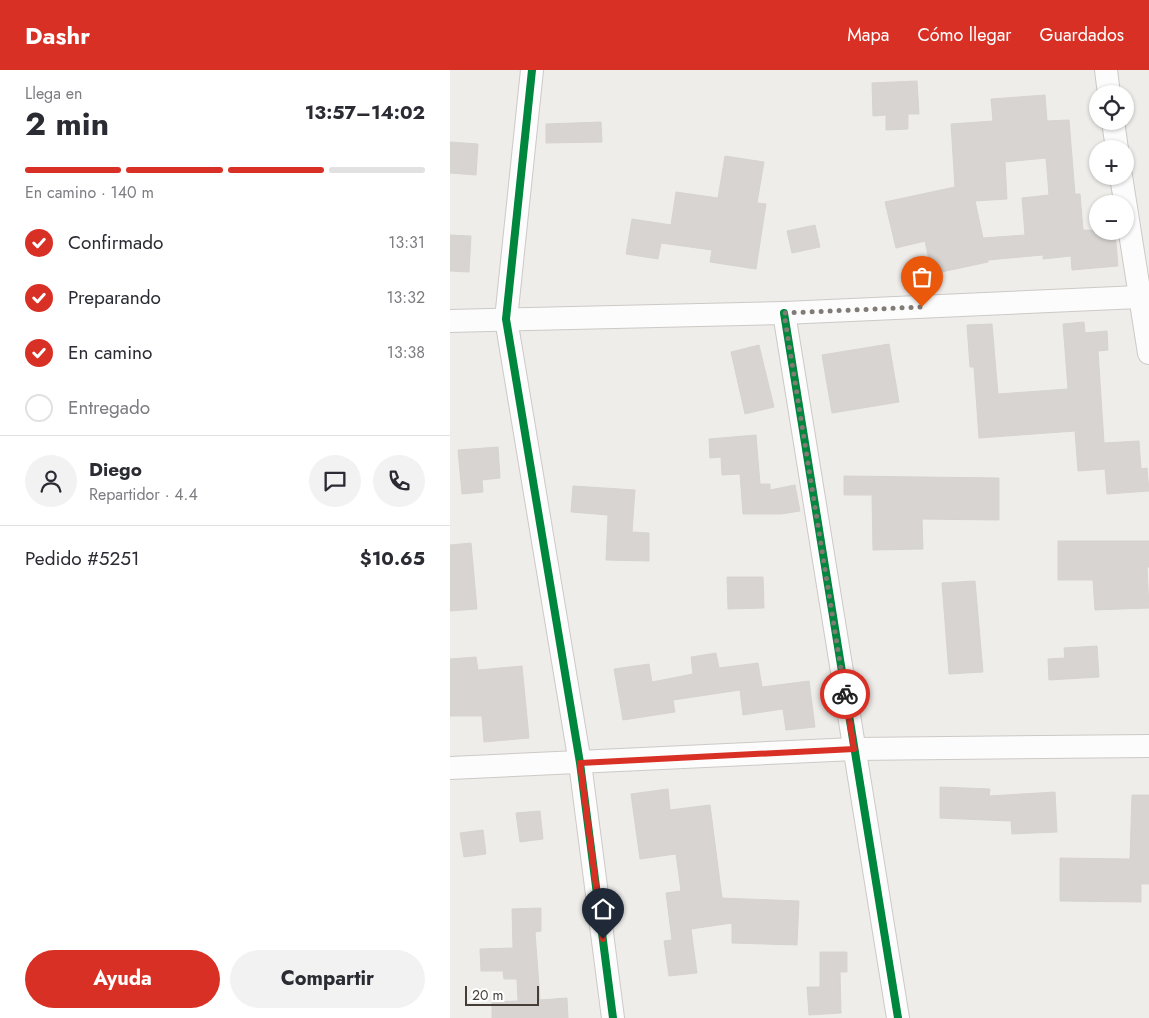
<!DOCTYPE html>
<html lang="es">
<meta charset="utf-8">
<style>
body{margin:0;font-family:Jost,sans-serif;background:#f2f2f3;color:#2b2b33;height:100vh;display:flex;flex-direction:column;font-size:19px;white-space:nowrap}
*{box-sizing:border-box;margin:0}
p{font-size:16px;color:#7c7c81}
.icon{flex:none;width:28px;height:28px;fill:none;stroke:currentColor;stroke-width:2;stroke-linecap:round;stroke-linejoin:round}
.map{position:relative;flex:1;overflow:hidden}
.drawer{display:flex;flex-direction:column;background:#fff;width:450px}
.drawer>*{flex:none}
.tools{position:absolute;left:639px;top:15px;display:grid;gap:10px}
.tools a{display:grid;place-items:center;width:45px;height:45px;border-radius:50%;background:#fff;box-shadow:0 1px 4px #0004;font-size:25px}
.scale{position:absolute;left:15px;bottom:12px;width:74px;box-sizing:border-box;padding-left:5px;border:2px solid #453d36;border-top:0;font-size:14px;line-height:18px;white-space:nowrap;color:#453d36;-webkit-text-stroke:4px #fff;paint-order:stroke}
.pin{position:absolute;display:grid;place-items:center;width:42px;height:42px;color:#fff;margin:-51px -21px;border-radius:50% 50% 50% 0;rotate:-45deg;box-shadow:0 0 5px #0007}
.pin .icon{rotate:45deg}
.courier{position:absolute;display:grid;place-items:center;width:50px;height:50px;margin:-25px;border:4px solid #d93025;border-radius:50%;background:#fff;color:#222;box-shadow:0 1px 6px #0007}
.head em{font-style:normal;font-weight:700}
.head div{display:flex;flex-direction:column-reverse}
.head{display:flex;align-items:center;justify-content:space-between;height:85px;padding:0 25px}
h1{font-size:32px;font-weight:700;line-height:38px}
.bar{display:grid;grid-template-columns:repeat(4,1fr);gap:8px 5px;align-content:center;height:60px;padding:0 25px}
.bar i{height:6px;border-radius:4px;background:#e1e1e2}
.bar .on{background:#d93025}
.bar p{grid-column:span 4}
.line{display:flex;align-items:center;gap:12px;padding:0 25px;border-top:1px solid #e1e1e2}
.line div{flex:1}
.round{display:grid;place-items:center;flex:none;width:52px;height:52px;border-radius:26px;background:#f2f2f3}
ol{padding:0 25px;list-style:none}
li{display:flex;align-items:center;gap:15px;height:55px}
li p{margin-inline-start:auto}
li .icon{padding:5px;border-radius:50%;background:#d93025;color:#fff;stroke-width:4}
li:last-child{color:#7c7c81}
li i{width:28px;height:28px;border:2px solid #e1e1e2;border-radius:50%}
.action{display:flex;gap:10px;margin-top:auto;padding:10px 25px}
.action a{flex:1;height:58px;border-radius:30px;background:#d93025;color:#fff;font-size:20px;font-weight:700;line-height:58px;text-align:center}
.action a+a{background:#f2f2f3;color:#2b2b33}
header{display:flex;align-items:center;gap:30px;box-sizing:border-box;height:70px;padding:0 25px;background:#d93025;color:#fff}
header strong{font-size:24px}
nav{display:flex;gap:28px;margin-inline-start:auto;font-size:18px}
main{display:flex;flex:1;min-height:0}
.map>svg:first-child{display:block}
.building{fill:#d7d4d1;stroke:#d7d4d0;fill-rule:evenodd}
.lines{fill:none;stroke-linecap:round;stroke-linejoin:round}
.minor-casing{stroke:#ccc9c6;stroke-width:24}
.minor{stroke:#fdfcfc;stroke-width:22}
.cycleway-casing{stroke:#fff;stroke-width:11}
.cycleway{stroke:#00873e;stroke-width:8}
.done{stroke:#807b75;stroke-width:5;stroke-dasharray:0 9}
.route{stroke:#d93025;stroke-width:6}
</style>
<header>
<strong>Dashr</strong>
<nav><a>Mapa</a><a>Cómo llegar</a><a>Guardados</a></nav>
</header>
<main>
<section class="drawer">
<div class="head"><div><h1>2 min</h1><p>Llega en</p></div><em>13:57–14:02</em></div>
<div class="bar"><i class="on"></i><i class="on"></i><i class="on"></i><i></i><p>En camino · 140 m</p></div>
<ol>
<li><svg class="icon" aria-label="check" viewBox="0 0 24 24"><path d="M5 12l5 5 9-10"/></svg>Confirmado<p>13:31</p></li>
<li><svg class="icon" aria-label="check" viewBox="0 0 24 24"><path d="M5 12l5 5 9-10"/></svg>Preparando<p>13:32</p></li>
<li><svg class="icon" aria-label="check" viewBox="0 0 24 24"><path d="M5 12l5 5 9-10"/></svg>En camino<p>13:38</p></li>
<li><i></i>Entregado</li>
</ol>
<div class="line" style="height:90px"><a class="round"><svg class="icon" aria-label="person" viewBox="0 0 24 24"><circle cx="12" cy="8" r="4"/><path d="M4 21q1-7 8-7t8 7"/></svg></a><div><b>Diego</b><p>Repartidor · 4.4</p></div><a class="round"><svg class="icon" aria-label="chat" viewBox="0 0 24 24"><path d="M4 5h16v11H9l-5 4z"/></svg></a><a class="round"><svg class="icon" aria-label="phone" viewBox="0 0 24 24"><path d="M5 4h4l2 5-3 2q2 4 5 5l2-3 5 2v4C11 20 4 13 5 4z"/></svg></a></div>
<div class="line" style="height:65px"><div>Pedido #5251</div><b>$10.65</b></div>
<div class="action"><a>Ayuda</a><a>Compartir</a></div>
</section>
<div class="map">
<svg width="699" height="948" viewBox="0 0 699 948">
<rect width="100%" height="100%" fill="#efedea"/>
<g class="building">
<polygon points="467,11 469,44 458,44 458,59 436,60 436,45 423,46 422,13"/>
<path d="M595 25 597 51 619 50 625 124H630L633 160 665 161 668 196 622 200 621 186 593 189V185L538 190V192L482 204 475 171 446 178 435 132 505 117 501 54 543 51 541 29ZM596 88 599 125 572 128 575 165 533 168 525 131 557 129 555 92Z"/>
<polygon points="151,52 152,72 96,73 96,54"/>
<polygon points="0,72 28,74 26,105 0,103"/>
<polygon points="275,86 314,92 307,133 316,134 306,199 260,192 262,180 211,173 208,189 176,184 182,149 221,155 226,122 268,128"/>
<polygon points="365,155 370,177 342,183 337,161"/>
<polygon points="0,165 21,166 19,202 0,201"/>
<polygon points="634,252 635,263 657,261 658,280 648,281 654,373 689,371 691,399 697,398 699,421 657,424 655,399 628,401 625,361 529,368 524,297 520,297 517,255 542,254 548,324 618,319 613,254"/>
<polygon points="439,274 449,332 382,343 372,285"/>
<polygon points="309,275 324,337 295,344 281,282"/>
<polygon points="306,365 310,414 320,414 320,420 345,415 350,441 331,444 293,444 290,404 272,405 271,387 260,388 259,369"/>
<polygon points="48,377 50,408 32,410 33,422 12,424 8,380"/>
<polygon points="394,406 549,408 549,450 472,449 473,479 423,480 422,425 394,425"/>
<polygon points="123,416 185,420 182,462 199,463 199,491 156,490 158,445 121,442"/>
<polygon points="608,471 699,471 699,497 697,497 699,538 645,540 643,510 608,510"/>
<polygon points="21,473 27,539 0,541 0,475"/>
<polygon points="277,507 313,507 314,538 278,539"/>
<polygon points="525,511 533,602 499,604 492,513"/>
<polygon points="647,576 649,607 599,610 598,589 615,588 614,578"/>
<polygon points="266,583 269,598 308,593 312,617 359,611 365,657 336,660 333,639 293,645 290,620 223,630 225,642 173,650 164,599 199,594 202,612 243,604 241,587"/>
<polygon points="26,587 28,600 72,596 79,668 34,672 32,646 0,646 0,589"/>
<polygon points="490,717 540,719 539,726 605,722 607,762 562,764 561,751 490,748"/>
<polygon points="218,719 220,740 260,735 272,828 349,831 347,875 282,873 282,853 241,859 247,903 219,906 214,871 222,870 216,823 231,821 226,784 190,789 181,724"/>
<polygon points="682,725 699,725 699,814 691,814 691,832 610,831 610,788 680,789"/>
<polygon points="90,741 93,769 70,772 66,743"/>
<polygon points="33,760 36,784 14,787 10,763"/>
<polygon points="91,838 91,861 85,862 90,930 117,928 118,948 42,948 42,932 68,931 67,909 54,909 53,901 31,901 30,879 63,878 62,839"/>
<polygon points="370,882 397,882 397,902 390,902 391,943 359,945 357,917 370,917"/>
</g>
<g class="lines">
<defs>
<g id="minor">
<polyline points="82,0 56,249 130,693 163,948"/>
<polyline points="656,0 659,24"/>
<polyline points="663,51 667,79"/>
<polyline points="671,106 699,283"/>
<polyline points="334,243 448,948"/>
<polyline points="0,251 334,243 689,227"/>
<polyline points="0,698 404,679 699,676"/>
</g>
</defs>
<use href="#minor" class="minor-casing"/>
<use href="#minor" class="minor"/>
<defs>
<g id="cycleway">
<polyline points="82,0 56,249 130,693 163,948"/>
<polyline points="334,243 448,948"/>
</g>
</defs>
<use href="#cycleway" class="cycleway-casing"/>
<use href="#cycleway" class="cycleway"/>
</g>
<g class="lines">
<polyline class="done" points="395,624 334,243 472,237"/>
<polyline class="route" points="153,869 130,693 404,679 395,624"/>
</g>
</svg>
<div class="tools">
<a><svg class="icon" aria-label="locate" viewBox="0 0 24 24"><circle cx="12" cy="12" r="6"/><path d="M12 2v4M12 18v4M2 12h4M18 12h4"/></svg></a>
<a>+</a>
<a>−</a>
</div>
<div class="scale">20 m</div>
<div class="pin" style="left:472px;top:237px;background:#ea580c"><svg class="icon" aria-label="bag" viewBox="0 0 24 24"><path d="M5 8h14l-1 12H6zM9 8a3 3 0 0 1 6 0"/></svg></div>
<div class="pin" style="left:153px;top:869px;background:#1f2937"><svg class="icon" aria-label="home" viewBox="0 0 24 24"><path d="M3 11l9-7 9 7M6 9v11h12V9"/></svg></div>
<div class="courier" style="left:395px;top:624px"><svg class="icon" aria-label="bike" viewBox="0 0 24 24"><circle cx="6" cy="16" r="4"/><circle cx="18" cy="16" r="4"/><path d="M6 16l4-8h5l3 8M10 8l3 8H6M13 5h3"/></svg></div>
</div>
</main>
